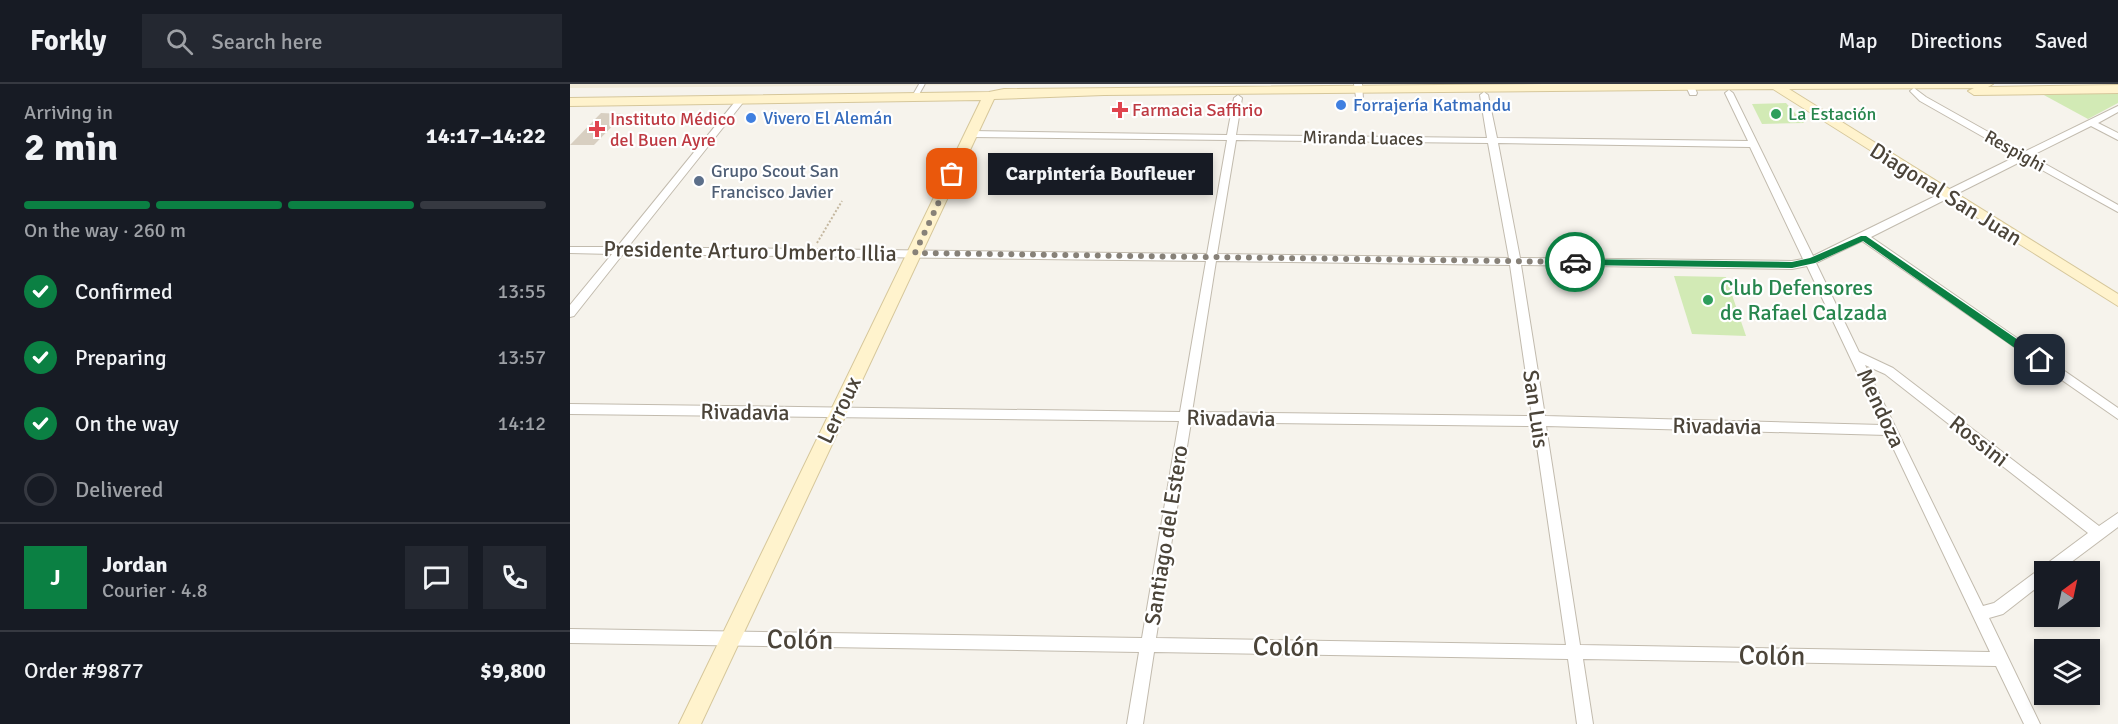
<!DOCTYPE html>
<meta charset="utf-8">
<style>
body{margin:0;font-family:Signika,sans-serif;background:#242831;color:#f1f3f6;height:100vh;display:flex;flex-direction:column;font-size:22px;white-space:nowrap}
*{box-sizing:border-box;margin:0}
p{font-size:20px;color:#9ea1a6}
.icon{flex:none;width:33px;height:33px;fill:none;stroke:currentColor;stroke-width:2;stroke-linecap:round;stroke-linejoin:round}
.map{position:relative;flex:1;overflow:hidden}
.panel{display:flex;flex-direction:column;background:#171b24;width:570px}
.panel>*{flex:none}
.needle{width:39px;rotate:33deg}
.controls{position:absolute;left:1464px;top:477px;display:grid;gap:12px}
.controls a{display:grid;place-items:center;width:66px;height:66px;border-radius:0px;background:#171b24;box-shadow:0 3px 9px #0003;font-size:30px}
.pin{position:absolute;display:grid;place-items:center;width:51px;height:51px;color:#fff;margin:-26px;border-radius:12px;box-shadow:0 3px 9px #0006}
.courier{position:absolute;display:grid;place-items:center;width:60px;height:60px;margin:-30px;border:4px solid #0b8043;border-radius:50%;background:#fff;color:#222;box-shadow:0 2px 8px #0007}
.bubble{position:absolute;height:42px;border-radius:0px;background:#171b24;box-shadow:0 3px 9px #0003;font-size:20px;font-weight:700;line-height:42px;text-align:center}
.overview em{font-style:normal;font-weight:700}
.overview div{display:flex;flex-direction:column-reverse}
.overview{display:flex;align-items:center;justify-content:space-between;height:102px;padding:0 24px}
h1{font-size:39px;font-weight:700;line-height:45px}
.bar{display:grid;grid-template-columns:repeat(4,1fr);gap:9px 6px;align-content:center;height:72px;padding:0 24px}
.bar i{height:8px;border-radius:4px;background:#363941}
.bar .current{background:#0b8043}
.bar p{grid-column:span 4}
.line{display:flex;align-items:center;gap:15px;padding:0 24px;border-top:2px solid #363941}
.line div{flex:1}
.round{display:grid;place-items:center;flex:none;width:63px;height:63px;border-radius:0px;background:#242831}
ol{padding:0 24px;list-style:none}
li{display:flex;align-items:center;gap:18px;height:66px}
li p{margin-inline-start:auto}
li .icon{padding:6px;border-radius:50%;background:#0b8043;color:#fff;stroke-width:4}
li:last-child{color:#9ea1a6}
li i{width:33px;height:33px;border:3px solid #363941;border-radius:50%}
header{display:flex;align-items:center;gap:36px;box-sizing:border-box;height:84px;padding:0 30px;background:#171b24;border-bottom:2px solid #363941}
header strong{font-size:28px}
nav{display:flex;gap:33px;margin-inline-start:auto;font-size:21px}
.search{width:420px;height:54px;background:#242831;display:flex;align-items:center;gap:15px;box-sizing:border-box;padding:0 21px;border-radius:0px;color:#9ea1a6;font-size:22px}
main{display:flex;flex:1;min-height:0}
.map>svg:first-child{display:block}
.education{fill:#efe8d6}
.green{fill:#d2eab5}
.building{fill:#d8cfc1}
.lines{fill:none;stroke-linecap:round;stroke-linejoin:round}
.lane-casing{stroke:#c2bbae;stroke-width:7}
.street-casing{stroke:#c2bbae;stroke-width:2}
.secondary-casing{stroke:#d6c79b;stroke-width:2}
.path{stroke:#c4b79f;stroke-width:2;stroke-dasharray:2 2;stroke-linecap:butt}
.lane{stroke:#fff;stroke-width:5}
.street{fill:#fff;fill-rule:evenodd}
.secondary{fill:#fff3cd;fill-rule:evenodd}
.route{fill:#0b8043}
.done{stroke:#878178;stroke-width:6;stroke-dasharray:0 10.8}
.shop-dot{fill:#3f7fe0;stroke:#fff;stroke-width:2}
.health-dot{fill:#e0444e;stroke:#fff;stroke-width:2}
.leisure-dot{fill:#2e9e5b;stroke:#fff;stroke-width:2}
.service-dot{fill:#5c6f8a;stroke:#fff;stroke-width:2}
.labels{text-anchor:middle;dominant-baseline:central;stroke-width:4.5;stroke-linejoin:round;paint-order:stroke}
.far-shop-label{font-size:18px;fill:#366cbe;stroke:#fff;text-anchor:start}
.far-health-label{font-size:18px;fill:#be3a42;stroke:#fff;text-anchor:start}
.far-leisure-label{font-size:18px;fill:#27864d;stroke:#fff;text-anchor:start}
.far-street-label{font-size:18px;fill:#4b4439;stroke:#fff}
.far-service-label{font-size:18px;fill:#4e5e75;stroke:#fff;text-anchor:start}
.street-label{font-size:22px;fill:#4b4439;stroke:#fff}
.leisure-label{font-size:22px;fill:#27864d;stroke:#fff;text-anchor:start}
.near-street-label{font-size:27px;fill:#4b4439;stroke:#fff}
</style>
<header>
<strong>Forkly</strong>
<div class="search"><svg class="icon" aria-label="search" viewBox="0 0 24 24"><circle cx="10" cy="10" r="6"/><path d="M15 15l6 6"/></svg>Search here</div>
<nav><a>Map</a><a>Directions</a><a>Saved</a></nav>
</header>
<main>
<section class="panel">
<div class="overview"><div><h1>2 min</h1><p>Arriving in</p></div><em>14:17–14:22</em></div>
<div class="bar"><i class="current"></i><i class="current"></i><i class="current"></i><i></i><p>On the way · 260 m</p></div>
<ol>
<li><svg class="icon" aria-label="check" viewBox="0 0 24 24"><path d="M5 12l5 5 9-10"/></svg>Confirmed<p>13:55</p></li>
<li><svg class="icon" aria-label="check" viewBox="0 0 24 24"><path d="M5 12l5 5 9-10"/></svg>Preparing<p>13:57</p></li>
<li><svg class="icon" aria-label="check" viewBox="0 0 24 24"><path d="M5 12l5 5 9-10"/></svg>On the way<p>14:12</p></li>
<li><i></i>Delivered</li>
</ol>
<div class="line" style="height:108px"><b class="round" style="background:#0b8043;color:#fff">J</b><div><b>Jordan</b><p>Courier · 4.8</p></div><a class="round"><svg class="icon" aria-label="chat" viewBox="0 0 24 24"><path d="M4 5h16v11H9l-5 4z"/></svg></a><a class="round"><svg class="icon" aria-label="phone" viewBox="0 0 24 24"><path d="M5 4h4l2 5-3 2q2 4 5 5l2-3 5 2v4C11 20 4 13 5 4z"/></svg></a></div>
<div class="line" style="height:78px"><div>Order #9877</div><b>$9,800</b></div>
</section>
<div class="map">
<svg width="1548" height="640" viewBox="0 0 1548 640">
<rect width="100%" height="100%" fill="#f6f3ec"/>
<polygon class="education" points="0,0 518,0 0,4"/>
<g class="green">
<polygon points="1548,9 1548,19 1518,35 1472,10"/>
<polygon points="1216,19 1234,39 1192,40 1182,20"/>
<polygon points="1104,192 1156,193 1176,252 1122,250"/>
</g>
<polygon class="building" points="31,29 54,30 24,61 0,61"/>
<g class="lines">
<defs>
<polyline id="lane" points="344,14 352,0"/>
<g id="street">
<polygon points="784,0 792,0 793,15 786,13"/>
<polygon points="1115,0 1123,0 1127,9 1126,11 1120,11"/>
<path d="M1344 4 1356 13 1454 68 1548 22V28L1528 39 1548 49V56L1521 42 1461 72 1548 121V128L1454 76 1301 153 1548 324V335L1292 157 1246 179 1289 268 1323 284 1529 442 1548 429V443L1488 488H1474V498L1433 530 1419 534 1470 640H1454L1426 582 1013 575 1023 640H1007L998 575 584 568 573 640H557L569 568 0 559V545L572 554 609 337 0 330V320L610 328 636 177 53 170 4 232 0 233V221L42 170 0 169V163H47L168 14 175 16 58 163 637 170 657 56 401 53 396 50 401 47 657 51 664 14 668 11 672 14 666 51 917 54 910 11 914 8 918 11 927 54 1178 57 1155 9 1159 6 1163 9 1243 172 1447 72 1350 17 1340 7ZM666 56 918 59 939 174 647 170ZM928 59 1180 63 1233 175 1222 177 950 174ZM646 177 940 181 962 332 622 328ZM951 181 1222 185 1237 182 1312 341 975 332ZM1295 281 1315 290 1518 449 1424 519 1413 522ZM621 338 964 342 996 561 586 554ZM976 342 1317 351 1420 568 1010 561Z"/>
</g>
<polygon id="secondary" points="974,0 1423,0 1418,3 1548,1 1548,9 1404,11 1398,7 1404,4 1219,5 1548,210 1548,222 1203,5 534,11 424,15 131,640 109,640 411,16 0,22 0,14 419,8 434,5"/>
</defs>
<use href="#lane" class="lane-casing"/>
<use href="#street" class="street-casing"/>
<use href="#secondary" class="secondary-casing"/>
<polyline class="path" points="247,159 272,117"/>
<use href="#lane" class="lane"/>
<use href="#street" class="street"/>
<use href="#secondary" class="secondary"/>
</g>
<polygon class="route" points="1291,152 1296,152 1473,273 1473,279 1466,279 1293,157 1245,179 1222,184 1005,181 1000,178 1005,175 1222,178 1240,174"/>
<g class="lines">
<polyline class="done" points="382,90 345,169 1005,178"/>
</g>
<g class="shop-dot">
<circle cx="771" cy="21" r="6"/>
<circle cx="181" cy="34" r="6"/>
</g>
<g class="health-dot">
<path d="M547 17h6v6h6v6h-6v6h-6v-6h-6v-6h6z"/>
<path d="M24 36h6v6h6v6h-6v6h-6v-6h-6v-6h6z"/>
</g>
<g class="leisure-dot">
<circle cx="1206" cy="30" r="6"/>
<circle cx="1138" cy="216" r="6"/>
</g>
<circle class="service-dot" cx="129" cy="97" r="6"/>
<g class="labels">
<g class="far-shop-label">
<text x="783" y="21">Forrajería Katmandu</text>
<text x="193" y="34">Vivero El Alemán</text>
</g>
<g class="far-health-label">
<text x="562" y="26">Farmacia Saffirio</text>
<text x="40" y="35">Instituto Médico<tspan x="40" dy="21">del Buen Ayre</tspan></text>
</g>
<g class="far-leisure-label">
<text x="1218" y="30">La Estación</text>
</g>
<g class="far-street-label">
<text transform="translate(793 54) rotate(1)">Miranda Luaces</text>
<text transform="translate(1445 67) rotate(29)">Respighi</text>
</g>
<g class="far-service-label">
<text x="141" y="87">Grupo Scout San<tspan x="141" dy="21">Francisco Javier</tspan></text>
</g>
<g class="street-label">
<text transform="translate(1376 110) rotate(32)">Diagonal San Juan</text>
<text transform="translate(180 167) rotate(1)">Presidente Arturo Umberto Illia</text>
<text transform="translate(1311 324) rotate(65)">Mendoza</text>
<text transform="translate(966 325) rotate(82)">San Luis</text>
<text transform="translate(269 326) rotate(-64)">Lerroux</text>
<text transform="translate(175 328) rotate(1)">Rivadavia</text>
<text transform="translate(661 334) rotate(1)">Rivadavia</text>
<text transform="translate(1147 342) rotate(1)">Rivadavia</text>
<text transform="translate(1409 357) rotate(38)">Rossini</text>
<text transform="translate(596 451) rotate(-81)">Santiago del Estero</text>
</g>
<g class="leisure-label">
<text x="1150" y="203">Club Defensores<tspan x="1150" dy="25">de Rafael Calzada</tspan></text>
</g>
<g class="near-street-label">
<text transform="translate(230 556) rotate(1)">Colón</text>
<text transform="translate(716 563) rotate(1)">Colón</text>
<text transform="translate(1202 572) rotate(1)">Colón</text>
</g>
</g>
</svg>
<div class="controls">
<a><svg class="needle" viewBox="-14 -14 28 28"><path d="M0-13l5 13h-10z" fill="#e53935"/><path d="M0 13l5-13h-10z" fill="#9ea1a6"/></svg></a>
<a><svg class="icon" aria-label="layers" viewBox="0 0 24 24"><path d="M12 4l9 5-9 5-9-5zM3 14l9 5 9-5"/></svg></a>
</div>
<div class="pin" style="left:382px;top:90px;background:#ea580c"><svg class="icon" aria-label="bag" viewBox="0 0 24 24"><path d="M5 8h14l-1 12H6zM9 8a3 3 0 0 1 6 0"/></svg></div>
<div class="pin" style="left:1470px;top:276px;background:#1f2937"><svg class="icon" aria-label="home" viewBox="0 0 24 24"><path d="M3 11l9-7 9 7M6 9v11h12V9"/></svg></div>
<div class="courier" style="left:1005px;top:178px"><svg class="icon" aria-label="car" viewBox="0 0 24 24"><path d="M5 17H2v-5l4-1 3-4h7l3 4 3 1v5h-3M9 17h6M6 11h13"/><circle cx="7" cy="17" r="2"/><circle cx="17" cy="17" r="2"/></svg></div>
<div class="bubble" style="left:418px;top:69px;width:225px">Carpintería Boufleuer</div>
</div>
</main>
